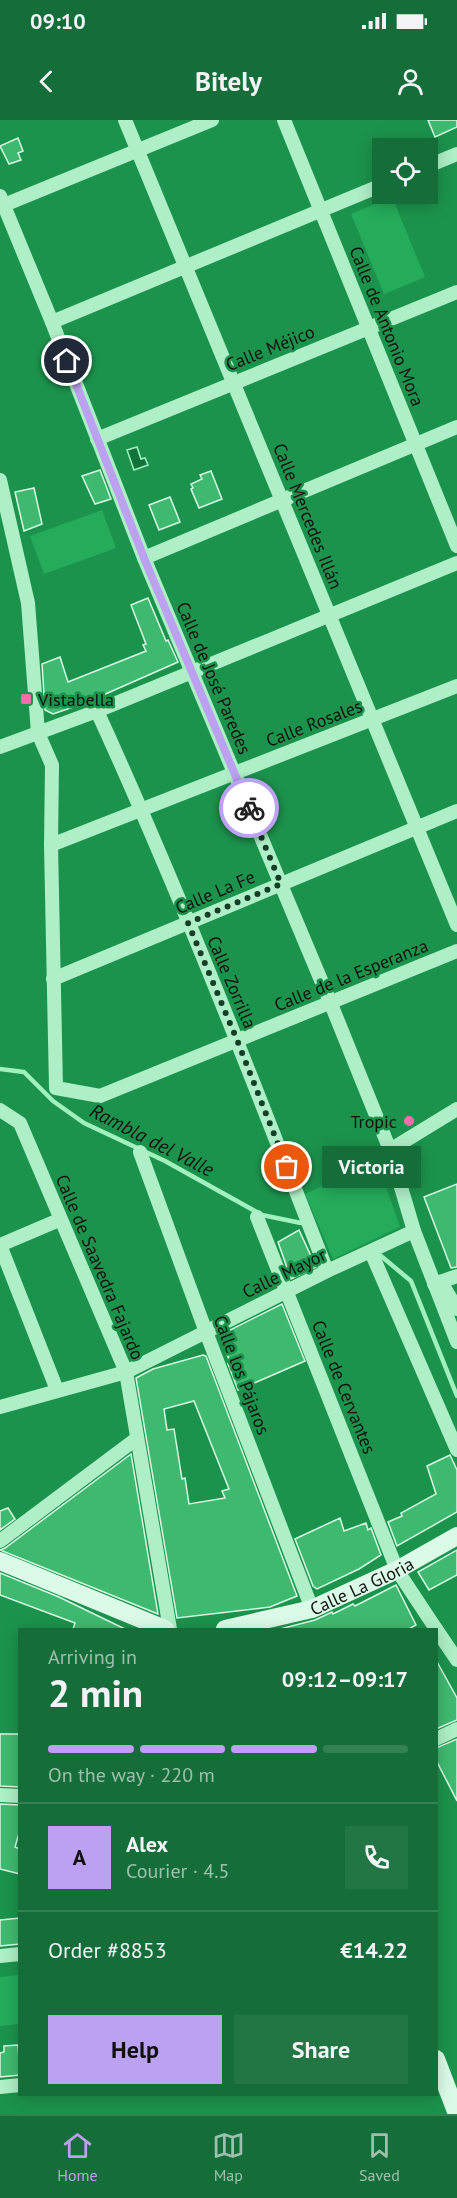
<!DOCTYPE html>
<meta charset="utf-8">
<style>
body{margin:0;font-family:"PT Sans",sans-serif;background:#227644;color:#f1f3f6;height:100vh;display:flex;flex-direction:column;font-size:22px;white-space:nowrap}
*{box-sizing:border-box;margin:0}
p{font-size:20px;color:#9dc0ae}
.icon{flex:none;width:33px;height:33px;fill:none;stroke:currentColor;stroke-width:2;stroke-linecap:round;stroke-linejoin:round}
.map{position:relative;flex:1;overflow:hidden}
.drawer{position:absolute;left:18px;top:1508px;width:420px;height:468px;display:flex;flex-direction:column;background:#156e39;border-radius:0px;box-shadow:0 3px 15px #0003}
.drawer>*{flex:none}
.fabs{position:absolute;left:372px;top:18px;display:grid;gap:12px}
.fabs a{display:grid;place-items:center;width:66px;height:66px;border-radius:0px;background:#156e39;box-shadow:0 3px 15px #0003;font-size:30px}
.pin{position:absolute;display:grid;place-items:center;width:51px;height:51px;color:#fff;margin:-26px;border:3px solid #fff;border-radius:50%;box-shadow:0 2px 6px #0007}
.courier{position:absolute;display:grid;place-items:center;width:60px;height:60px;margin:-30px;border:4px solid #bca0f2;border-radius:50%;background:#fff;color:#222;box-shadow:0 2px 8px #0007}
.bubble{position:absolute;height:42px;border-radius:0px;background:#156e39;box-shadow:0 3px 15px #0003;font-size:20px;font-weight:800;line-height:42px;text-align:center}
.head em{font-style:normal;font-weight:800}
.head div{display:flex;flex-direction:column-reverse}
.head{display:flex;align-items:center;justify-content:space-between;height:102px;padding:0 30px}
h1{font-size:39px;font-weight:800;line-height:45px}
.bar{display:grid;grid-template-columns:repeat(4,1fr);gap:9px 6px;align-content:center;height:72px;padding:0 30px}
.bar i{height:8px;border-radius:4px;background:#348153}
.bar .current{background:#bca0f2}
.bar p{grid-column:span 4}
.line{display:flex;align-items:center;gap:15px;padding:0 30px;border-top:2px solid #348153}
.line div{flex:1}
.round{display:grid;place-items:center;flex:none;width:63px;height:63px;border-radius:0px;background:#227644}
.cta{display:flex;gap:12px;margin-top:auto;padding:12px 30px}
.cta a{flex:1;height:69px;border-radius:0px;background:#bca0f2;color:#111;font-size:24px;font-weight:800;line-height:69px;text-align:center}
.cta a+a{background:#227644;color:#f1f3f6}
.status{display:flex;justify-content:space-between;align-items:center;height:42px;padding:0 30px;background:#156e39;direction:ltr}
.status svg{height:16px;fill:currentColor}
header{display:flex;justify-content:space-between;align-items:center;height:78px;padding:0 30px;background:#156e39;font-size:27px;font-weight:800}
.tab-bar{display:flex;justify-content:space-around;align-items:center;height:84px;border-top:2px solid #348153;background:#156e39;font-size:16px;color:#9dc0ae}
.tab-bar a{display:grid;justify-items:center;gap:3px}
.tab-bar .current{color:#bca0f2}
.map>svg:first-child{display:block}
.green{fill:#25ac5a}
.water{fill:#13713a;stroke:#a1f1bf;stroke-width:1.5}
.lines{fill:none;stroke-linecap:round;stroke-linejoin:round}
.stream{stroke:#a1f1bf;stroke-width:4.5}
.building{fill:#40b970;stroke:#d4fae3;stroke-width:1.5;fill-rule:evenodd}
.street{stroke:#aeefc7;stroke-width:14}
.secondary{stroke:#dbfae8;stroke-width:18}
.done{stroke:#153e26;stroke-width:6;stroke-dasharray:0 10.8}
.route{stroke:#bca0f2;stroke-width:8}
.poi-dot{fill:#ff6cad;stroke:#1c934c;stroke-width:2}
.labels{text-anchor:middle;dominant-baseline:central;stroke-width:5;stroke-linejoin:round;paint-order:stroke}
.street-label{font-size:18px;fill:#111;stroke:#1c934c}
.poi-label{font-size:18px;fill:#111;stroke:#1c934c;text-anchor:start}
.water-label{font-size:20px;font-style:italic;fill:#111;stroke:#1c934c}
</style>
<div class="status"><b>09:10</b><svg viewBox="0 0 49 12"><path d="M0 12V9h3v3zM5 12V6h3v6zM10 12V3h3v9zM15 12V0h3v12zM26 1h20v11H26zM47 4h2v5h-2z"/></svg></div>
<header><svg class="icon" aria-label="back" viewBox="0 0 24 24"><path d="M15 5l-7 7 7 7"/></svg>Bitely<svg class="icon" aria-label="person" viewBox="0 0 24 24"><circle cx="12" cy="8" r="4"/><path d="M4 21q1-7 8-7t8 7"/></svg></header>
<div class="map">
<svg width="457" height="1994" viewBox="0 0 457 1994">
<rect width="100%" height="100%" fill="#1c934c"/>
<g class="green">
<polygon points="392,77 425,157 384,174 351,94"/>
<polygon points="102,390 116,428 44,454 30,416"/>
<polygon points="377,1041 400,1107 333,1139 305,1074"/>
<polygon points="19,1855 19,1904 0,1906 0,1857"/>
</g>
<polygon class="water" points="137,327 141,339 145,338 148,345 134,350 127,330"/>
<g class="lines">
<g class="stream">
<polyline points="0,949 24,952 53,981 84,1003 165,1041 262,1095 301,1103"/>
<polyline points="381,1136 411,1161 457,1276"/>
</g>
</g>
<g class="building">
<polygon points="428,0 457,0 457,7 435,17"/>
<polygon points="18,18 23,31 18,33 21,40 9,44 0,26"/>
<polygon points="100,350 111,379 95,384 82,356"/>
<polygon points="211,351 222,379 199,388 191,369 193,368 191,364 202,359 200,355"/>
<polygon points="34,368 42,404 24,411 15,372"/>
<polygon points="170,377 180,402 159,410 149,385"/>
<polygon points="148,478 166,521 168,520 178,542 85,583 53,594 45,590 42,544 60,537 68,562 146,531 143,525 146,524 131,485"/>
<polygon points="457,1064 457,1147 451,1148 424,1077"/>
<polygon points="299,1110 316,1147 291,1159 278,1122"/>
<polygon points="282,1184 305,1241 238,1270 228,1244 231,1245 220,1215"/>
<path d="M203 1235 206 1236 297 1476 270 1487 177 1498 136 1258 153 1249ZM194 1281 229 1369 222 1371 225 1378 189 1384 185 1358 182 1359 174 1309 167 1310 164 1289Z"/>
<polygon points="131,1334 158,1494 0,1430 5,1428"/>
<polygon points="450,1335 457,1350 457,1392 397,1426 388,1402 402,1396 401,1393 436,1374 427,1346"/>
<polygon points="8,1388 15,1399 0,1410 0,1391"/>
<polygon points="340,1398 344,1411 366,1403 368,1410 371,1408 381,1435 359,1449 317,1469 313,1466 295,1419"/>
<polygon points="457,1430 457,1455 429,1470 418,1452"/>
<polygon points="0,1453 59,1477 125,1509 73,1509 75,1503 0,1475"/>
<polygon points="396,1465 416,1505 409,1509 280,1509 315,1500 332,1492 333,1494 353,1484 355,1486"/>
<polygon points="436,1540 457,1578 457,1600 436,1609"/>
<polygon points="0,1614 20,1614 20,1667 0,1666"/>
<polygon points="457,1619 457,1681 436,1640 436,1628"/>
<polygon points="0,1684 20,1685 20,1710 15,1727 20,1729 20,1754 0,1749"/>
<polygon points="20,1798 20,1824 0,1826 0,1800"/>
<polygon points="18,1925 20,1955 0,1957 0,1933 4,1932 4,1926"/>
</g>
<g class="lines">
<g class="street">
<polyline points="125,0 457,805"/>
<polyline points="284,0 457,426"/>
<polyline points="428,46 457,34"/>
<polyline points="0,76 52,202 144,438 331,884 390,1030 414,1111 457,1222"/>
<polyline points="4,85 212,0"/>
<polyline points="52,202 382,65"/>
<polyline points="97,319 457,172"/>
<polyline points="0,360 28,483 38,613 52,645 51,725 56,968 100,976 457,831"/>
<polyline points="144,438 457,307"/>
<path d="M97 591C181 775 254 963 327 1151"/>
<polyline points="0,627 97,591 457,443"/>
<polyline points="51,725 457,566"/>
<polyline points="53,859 457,691"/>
<polyline points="0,990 20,1003 126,1252 170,1509"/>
<polyline points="390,1030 457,989"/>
<polyline points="140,1032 206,1212 312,1489"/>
<polyline points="257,1097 397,1450 436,1509"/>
<polyline points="0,1125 57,1270"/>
<polyline points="0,1125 59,1100"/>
<polyline points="371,1132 457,1330"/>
<polyline points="441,1162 457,1189"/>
<polyline points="434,1164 457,1156"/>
<polyline points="0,1287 126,1252 327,1151 414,1111"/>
<polyline points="0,1421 136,1319"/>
<polyline points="436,1509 457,1540"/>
<polyline points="436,1619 457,1609"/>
<polyline points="0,1675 20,1676"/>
<polyline points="0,1836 20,1834"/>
<polyline points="0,1967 20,1965"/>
</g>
<g class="secondary">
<polyline points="0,1441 165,1509"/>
<path id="s1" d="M225 1509 312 1489 397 1450 457 1416"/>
<polyline points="436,1939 457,1994"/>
</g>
</g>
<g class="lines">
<polyline class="done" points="249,688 281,764 188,803 237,920 287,1047"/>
<polyline class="route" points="67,241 144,438 249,688"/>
</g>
<g class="poi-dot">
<rect x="20" y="573" width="12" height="12" rx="3"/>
<circle cx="409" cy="1001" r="6"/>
</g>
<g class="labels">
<g class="street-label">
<text transform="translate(387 206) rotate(68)">Calle de Antonio Mora</text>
<text transform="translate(270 228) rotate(-22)">Calle Méjico</text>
<text transform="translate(308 396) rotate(68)">Calle Mercedes Illán</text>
<text transform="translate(214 558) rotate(67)">Calle de José Paredes</text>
<text transform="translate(314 603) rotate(-21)">Calle Rosales</text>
<text transform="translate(215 772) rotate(-23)">Calle La Fe</text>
<text transform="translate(351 855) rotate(-22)">Calle de la Esperanza</text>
<text transform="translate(232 862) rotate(67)">Calle Zorrilla</text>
<text transform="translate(100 1147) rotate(67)">Calle de Saavedra Fajardo</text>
<text transform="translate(284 1153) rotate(-26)">Calle Mayor</text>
<text transform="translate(242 1255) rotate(69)">Calle los Pájaros</text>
<text transform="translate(344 1267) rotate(68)">Calle de Cervantes</text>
<text stroke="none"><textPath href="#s1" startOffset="144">Calle La Gloria</textPath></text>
</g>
<g class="poi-label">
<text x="38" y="579">Vistabella</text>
<text x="397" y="1001" text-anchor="end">Tropic</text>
</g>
<g class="water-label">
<text transform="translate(152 1020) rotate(27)">Rambla del Valle</text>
</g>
</g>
</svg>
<div class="fabs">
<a><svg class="icon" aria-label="locate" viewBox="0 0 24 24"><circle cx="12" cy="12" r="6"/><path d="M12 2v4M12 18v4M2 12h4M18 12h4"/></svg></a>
</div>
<div class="pin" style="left:287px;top:1047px;background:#ea580c"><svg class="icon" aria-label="bag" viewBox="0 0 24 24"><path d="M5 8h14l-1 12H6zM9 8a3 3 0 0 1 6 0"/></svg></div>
<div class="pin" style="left:67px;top:241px;background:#1f2937"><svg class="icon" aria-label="home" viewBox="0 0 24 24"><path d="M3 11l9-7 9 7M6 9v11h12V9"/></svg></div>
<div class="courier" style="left:249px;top:688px"><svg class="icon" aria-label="bike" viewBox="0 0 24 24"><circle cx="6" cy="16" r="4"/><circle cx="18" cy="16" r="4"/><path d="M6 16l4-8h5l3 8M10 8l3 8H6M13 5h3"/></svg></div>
<div class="bubble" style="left:322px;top:1026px;width:99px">Victoria</div>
<section class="drawer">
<div class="head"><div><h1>2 min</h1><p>Arriving in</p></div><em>09:12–09:17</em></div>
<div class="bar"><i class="current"></i><i class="current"></i><i class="current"></i><i></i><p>On the way · 220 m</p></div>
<div class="line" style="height:108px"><b class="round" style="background:#bca0f2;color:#111">A</b><div><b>Alex</b><p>Courier · 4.5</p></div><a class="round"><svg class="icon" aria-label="phone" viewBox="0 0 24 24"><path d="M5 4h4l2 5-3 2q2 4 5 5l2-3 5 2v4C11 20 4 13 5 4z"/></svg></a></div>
<div class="line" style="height:78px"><div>Order #8853</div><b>€14.22</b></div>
<div class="cta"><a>Help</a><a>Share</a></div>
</section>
</div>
<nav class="tab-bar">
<a class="current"><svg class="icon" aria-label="home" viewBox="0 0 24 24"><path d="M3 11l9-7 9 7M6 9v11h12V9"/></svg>Home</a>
<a><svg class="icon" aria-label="map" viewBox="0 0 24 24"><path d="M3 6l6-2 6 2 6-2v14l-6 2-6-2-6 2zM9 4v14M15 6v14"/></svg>Map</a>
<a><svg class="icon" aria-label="saved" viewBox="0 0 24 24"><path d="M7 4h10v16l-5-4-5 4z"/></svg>Saved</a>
</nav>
